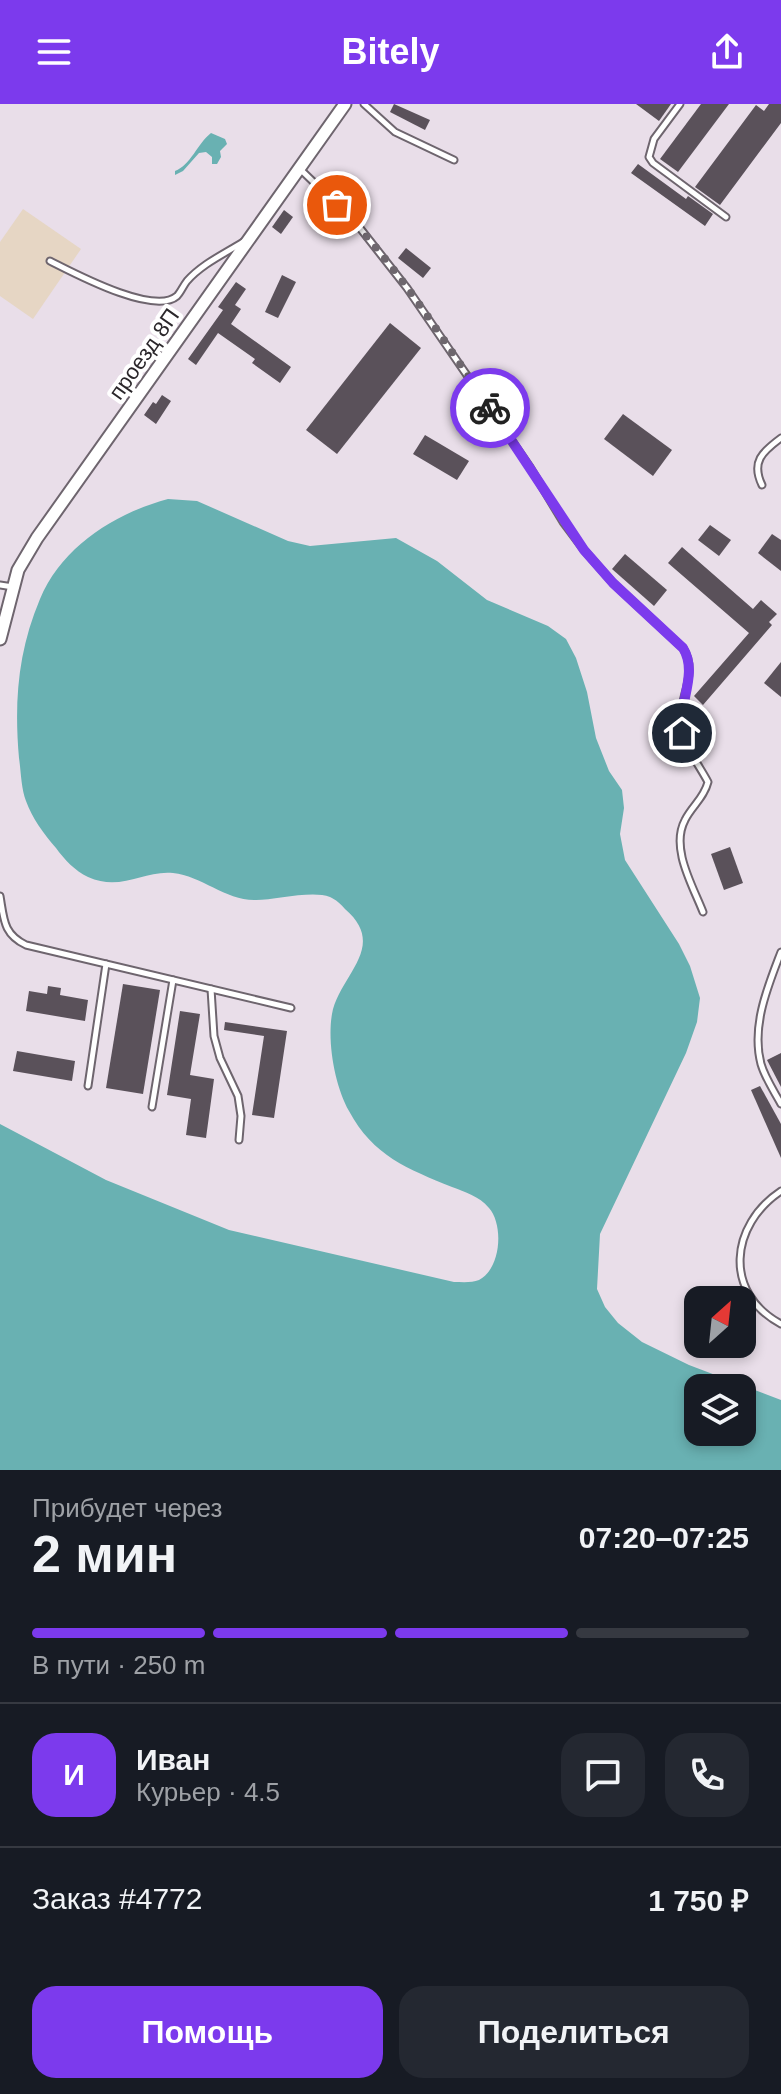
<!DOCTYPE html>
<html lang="ru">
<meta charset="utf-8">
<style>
body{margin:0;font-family:Helvetica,sans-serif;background:#242831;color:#f1f3f6;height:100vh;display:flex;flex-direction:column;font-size:30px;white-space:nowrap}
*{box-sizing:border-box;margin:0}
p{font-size:26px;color:#9ea1a6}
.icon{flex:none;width:44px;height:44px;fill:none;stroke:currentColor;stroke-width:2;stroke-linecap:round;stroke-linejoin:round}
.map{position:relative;height:1366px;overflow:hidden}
.drawer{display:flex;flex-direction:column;background:#171b24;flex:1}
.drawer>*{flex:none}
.needle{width:52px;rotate:27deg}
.tools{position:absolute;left:684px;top:1182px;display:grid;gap:16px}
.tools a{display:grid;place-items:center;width:72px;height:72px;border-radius:16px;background:#171b24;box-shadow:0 4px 12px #0003;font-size:40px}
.pin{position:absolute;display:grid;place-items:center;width:68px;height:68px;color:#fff;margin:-34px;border:4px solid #fff;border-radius:50%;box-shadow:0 2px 8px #0007}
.courier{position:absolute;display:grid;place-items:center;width:80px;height:80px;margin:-40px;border:6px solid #7c3aed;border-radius:50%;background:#fff;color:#222;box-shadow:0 2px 10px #0007}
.summary em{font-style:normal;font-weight:600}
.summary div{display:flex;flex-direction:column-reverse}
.summary{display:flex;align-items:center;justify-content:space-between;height:136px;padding:0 32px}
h1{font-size:52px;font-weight:600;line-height:60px}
.bar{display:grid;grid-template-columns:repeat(4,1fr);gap:12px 8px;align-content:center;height:96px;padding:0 32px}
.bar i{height:10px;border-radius:6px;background:#363941}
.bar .selected{background:#7c3aed}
.bar p{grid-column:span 4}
.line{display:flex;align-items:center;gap:20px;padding:0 32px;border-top:2px solid #363941}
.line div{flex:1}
.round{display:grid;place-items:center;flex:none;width:84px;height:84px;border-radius:24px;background:#242831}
.cta{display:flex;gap:16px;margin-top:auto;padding:16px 32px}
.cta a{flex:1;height:92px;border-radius:24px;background:#7c3aed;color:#fff;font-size:32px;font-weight:600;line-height:92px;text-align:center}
.cta a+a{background:#242831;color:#f1f3f6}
header{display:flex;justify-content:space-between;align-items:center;height:104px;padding:0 32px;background:#7c3aed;color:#fff;font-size:36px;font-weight:600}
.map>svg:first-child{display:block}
.industrial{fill:#e6d6c4}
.water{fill:#69b1b2;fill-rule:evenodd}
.building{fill:#5a515a}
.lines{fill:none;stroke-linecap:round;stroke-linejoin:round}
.lane-casing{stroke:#6e656e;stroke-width:9}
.street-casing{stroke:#6e656e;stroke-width:15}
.lane{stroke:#fff;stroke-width:5}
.street{stroke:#fff;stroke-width:11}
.done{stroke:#6e676e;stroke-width:8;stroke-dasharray:0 14.4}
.route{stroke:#7c3aed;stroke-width:10}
.labels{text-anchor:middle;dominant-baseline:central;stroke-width:8;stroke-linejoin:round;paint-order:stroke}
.street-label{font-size:22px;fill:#2b272b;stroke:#fff}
</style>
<header><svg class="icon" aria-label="menu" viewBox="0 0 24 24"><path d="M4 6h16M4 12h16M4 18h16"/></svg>Bitely<svg class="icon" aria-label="share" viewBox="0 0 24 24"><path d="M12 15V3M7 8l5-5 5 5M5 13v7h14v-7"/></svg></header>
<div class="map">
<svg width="781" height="1366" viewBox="0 0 781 1366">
<rect width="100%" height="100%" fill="#e9dee9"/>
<polygon class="industrial" points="23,105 81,145 33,215 0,192 0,138"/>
<g class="water">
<path d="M211 29 225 35 227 40 220 47 221 53 217 60H212V53L206 48 199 49 183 67 175 71V67C191 61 197 40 211 29Z"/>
<path d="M168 395 197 397 288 437 310 442 396 434 437 457 487 496 548 522 566 535 576 554 587 588 596 634 609 667 622 686 624 704 620 730 625 756 679 840 690 862 700 894 697 918 686 949 600 1130 597 1185 605 1203 618 1219 642 1238 689 1261 781 1296V1366H0V1020L106 1076 229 1126 454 1178C462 1178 472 1179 479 1176 501 1165 504 1121 489 1104 479 1092 465 1088 452 1083 408 1065 373 1052 349 1007 335 982 327 939 332 910 339 871 389 843 345 805 342 801 335 795 330 793 312 786 275 796 256 796 226 797 202 772 173 769 144 766 121 788 88 773 75 767 64 755 56 744 44 730 32 714 26 697 21 684 21 667 19 654 14 598 18 547 40 495 62 442 116 409 168 395ZM698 1284H742V1328H698Z"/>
</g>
<g class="building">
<polygon points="394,0 430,16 425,26 390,8"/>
<polygon points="636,0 671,0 659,17"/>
<polygon points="701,0 729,0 678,68 660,55"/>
<polygon points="769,0 781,0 781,19 720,101 695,83 756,1 764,7"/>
<polygon points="638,60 686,95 688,92 713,110 705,122 631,69"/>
<polygon points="284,106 293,113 281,130 272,123"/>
<polygon points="406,144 431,164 423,174 398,154"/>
<polygon points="282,171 296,178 278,214 265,208"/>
<polygon points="236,178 246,185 235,201 241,205 231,220 291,263 280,279 252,259 255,255 218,229 196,261 188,255 223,206 218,203"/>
<polygon points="390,219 421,244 337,350 306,326"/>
<polygon points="162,291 171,297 156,320 144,311 153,298 156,300"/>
<polygon points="623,310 672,346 653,372 604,335"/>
<polygon points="425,331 469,357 457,376 413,350"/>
<polygon points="710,421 731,436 719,452 698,436"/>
<polygon points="772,430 781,436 781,467 758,449"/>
<polygon points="682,443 753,505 761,496 777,510 769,518 772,521 703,601 694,592 749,529 668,459"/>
<polygon points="625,450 667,486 654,502 612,465"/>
<polygon points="781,558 781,593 764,579"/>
<polygon points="730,743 743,779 724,786 711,750"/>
<polygon points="123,880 160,886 143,990 106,984"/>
<polygon points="48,882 61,884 60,891 88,896 85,917 26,907 29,887 47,890"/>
<polygon points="180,907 200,910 190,971 214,975 206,1034 186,1031 191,995 167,991"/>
<polygon points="225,918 287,927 274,1014 252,1011 264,932 224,926"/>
<polygon points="17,947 75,957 72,977 13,967"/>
<polygon points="781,949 781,983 767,956"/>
<polygon points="760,982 781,1020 781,1054 751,986"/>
</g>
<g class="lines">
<defs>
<g id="lane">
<polyline points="364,0 395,28 454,56"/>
<polyline points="680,0 654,35 649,53 653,59 726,113"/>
<path d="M300 65 356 119 407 184 530 363 563 418 584 446 613 479 683 544C699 569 679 593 680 619 682 639 699 661 708 678 704 694 692 702 685 716 670 744 693 782 703 808"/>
<path d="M50 157C74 169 154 212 177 192 181 188 183 182 187 177 202 160 224 150 243 138"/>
<path d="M762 381C751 358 762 348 781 334"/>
<polyline points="0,481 13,483"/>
<path d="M0 792C4 815 3 830 26 841L291 904"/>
<path d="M781 848C768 882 751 922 761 960 765 974 774 987 781 1000"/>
<polyline points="211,885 214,932 220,954 238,992 241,1012 239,1036"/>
<polyline points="88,982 106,860"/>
<polyline points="152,1003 173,876"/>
<path d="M781 1087C730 1121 723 1189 781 1220"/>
</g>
<polyline id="street" points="0,535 18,466 37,434 345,0"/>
</defs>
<use href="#lane" class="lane-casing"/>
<use href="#street" class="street-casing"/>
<use href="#lane" class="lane"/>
<use href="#street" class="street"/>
</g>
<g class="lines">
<path class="done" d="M337 101C397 160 442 235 490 304"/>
<path class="route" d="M490 304 584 446 613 479 683 544C699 570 677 601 682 629"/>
</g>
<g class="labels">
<g class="street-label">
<text transform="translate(144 250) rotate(-55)">проезд 8П</text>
</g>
</g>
</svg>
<div class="tools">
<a><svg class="needle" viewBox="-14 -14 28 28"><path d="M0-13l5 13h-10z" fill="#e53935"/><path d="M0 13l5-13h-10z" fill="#9ea1a6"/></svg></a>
<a><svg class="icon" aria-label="layers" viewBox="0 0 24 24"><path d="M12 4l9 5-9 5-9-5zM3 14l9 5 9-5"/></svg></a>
</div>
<div class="pin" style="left:337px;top:101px;background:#ea580c"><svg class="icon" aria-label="bag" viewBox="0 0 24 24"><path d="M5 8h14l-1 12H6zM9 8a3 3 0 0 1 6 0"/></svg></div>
<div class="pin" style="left:682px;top:629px;background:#1f2937"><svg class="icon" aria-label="home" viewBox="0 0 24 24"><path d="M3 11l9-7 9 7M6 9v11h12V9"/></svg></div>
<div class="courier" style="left:490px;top:304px"><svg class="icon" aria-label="bike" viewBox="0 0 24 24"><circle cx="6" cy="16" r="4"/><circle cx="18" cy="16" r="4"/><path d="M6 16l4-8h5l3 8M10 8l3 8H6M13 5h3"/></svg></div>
</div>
<section class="drawer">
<div class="summary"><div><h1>2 мин</h1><p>Прибудет через</p></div><em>07:20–07:25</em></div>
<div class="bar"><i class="selected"></i><i class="selected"></i><i class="selected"></i><i></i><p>В пути · 250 m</p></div>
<div class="line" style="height:144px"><b class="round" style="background:#7c3aed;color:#fff">И</b><div><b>Иван</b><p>Курьер · 4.5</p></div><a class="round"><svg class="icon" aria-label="chat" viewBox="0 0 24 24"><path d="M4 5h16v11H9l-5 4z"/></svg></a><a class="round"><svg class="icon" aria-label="phone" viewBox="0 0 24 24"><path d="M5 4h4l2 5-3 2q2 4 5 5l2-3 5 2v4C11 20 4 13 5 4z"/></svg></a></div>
<div class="line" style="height:104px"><div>Заказ #4772</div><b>1 750 ₽</b></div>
<div class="cta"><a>Помощь</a><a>Поделиться</a></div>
</section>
